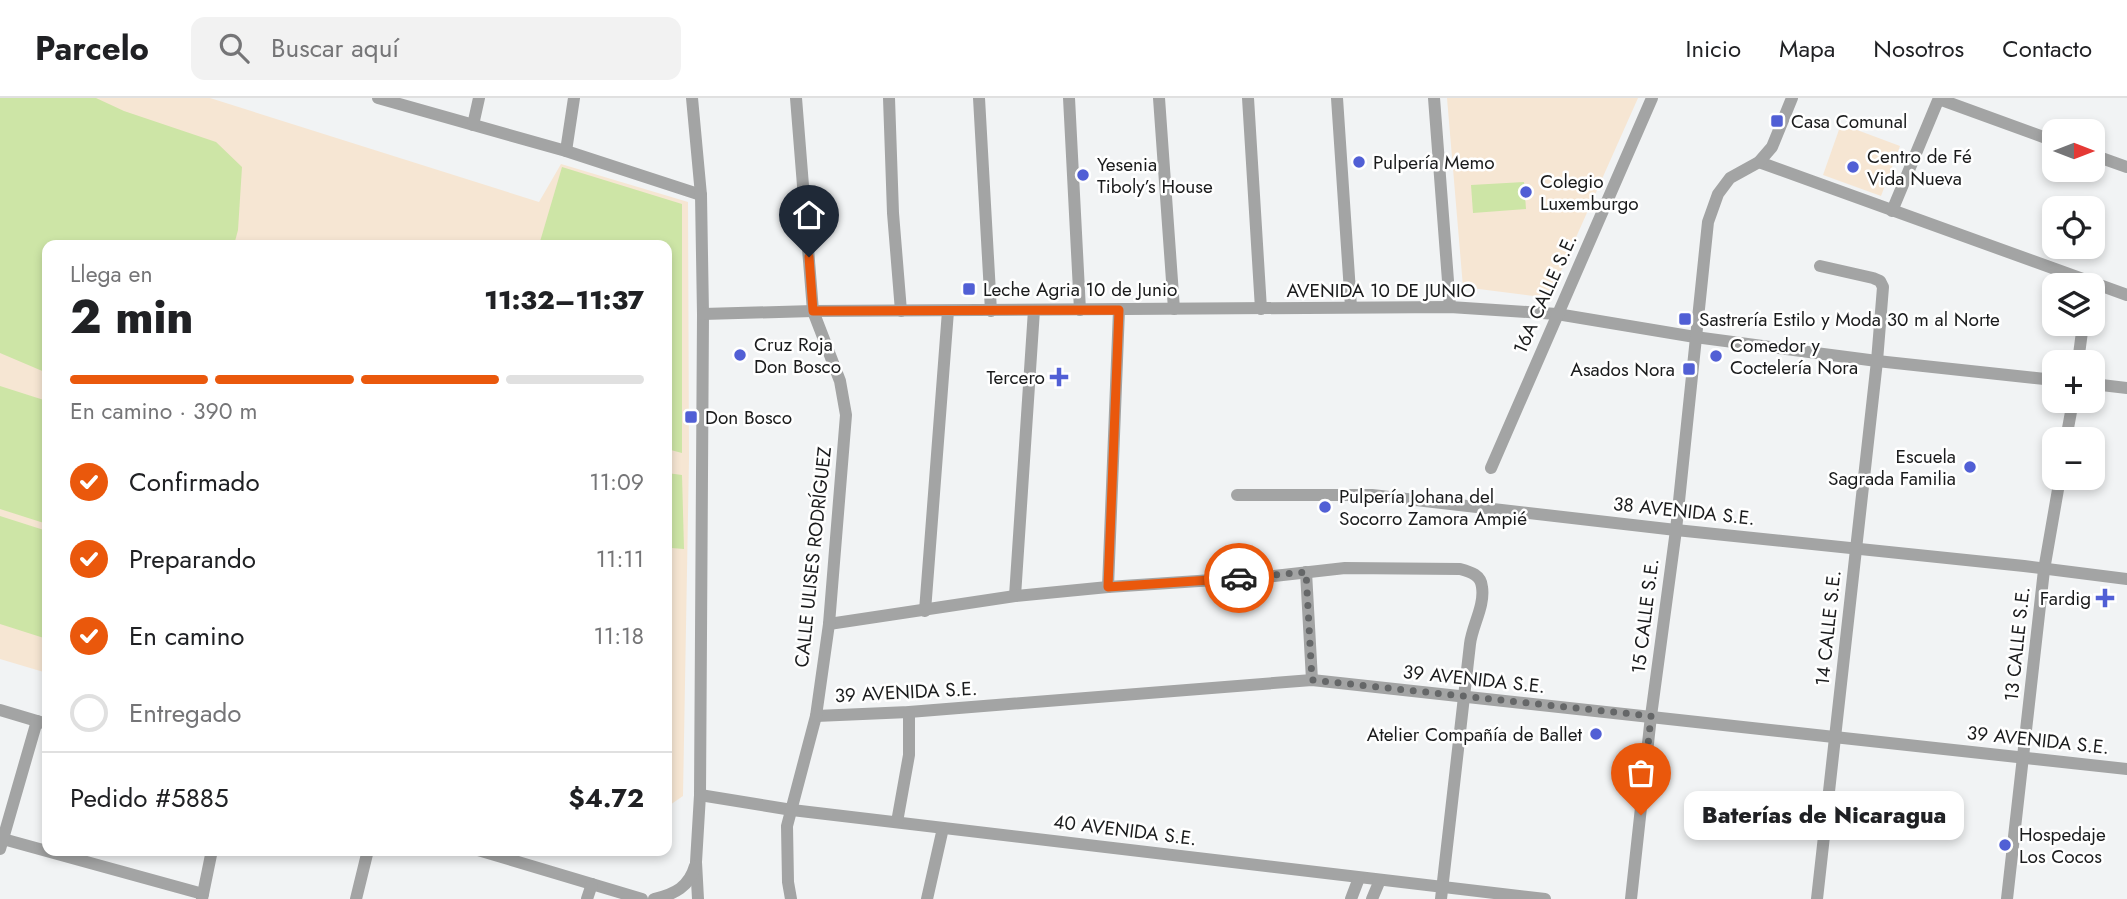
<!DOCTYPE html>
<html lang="es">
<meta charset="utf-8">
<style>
body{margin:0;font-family:Jost,sans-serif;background:#f2f2f2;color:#202124;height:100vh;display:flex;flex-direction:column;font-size:26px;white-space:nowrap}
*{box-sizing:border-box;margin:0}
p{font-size:23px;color:#757577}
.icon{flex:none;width:38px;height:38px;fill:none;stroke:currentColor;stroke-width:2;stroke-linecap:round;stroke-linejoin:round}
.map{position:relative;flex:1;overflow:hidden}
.sheet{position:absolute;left:42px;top:142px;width:630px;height:616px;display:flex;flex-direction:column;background:#fff;border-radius:14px;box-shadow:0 4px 10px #0003}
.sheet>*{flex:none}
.needle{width:46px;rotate:90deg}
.buttons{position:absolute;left:2042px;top:21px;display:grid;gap:14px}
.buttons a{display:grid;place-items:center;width:63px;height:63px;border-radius:14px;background:#fff;box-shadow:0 4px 10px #0003;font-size:35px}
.pin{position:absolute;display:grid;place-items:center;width:60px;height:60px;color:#fff;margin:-72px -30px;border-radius:50% 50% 50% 0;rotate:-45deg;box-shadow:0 0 7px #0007}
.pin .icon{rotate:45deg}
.courier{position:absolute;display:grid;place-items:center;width:70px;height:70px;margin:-35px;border:5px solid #ea580c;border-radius:50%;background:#fff;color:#222;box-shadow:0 2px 9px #0007}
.bubble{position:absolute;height:49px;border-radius:14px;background:#fff;box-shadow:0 4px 10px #0003;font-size:23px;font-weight:800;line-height:49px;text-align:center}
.overview em{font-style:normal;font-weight:800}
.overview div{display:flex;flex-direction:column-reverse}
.overview{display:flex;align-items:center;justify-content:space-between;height:119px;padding:0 28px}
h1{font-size:46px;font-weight:800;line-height:52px}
.bar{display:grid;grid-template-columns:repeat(4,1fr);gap:10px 7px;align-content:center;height:84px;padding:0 28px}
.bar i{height:9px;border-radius:5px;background:#e0e0e0}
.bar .current{background:#ea580c}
.bar p{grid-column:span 4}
.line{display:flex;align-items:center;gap:18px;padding:0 28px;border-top:2px solid #e0e0e0}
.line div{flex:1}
ol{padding:0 28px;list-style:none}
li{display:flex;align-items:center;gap:21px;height:77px}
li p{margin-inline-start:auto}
li .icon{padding:7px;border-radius:50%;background:#ea580c;color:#fff;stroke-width:4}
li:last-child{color:#757577}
li i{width:38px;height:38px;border:4px solid #e0e0e0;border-radius:50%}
header{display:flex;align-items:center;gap:42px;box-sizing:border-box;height:98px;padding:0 35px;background:#fff;border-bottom:2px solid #e0e0e0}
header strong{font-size:33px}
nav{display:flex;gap:38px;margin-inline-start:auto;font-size:24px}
.search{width:490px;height:63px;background:#f2f2f2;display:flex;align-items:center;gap:18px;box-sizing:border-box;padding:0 24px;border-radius:14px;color:#757577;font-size:26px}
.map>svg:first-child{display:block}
.education{fill:#f6e6d3}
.green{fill:#cde5a6}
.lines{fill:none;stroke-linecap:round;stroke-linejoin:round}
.minor{stroke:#a3a4a4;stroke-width:12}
.done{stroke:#656768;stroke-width:7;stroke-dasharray:0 12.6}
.route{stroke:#ea580c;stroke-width:9}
.poi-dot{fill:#515fd5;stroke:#fff;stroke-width:2.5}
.labels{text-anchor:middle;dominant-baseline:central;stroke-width:5;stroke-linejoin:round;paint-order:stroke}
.poi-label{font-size:19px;fill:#1a1b1c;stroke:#fff;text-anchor:start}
.street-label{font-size:19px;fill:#1a1b1c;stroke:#fff}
</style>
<header>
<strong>Parcelo</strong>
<div class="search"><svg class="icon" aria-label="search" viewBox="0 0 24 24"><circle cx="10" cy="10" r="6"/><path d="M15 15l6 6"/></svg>Buscar aquí</div>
<nav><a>Inicio</a><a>Mapa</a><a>Nosotros</a><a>Contacto</a></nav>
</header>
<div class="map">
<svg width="2127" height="801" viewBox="0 0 2127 801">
<rect width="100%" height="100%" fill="#f1f3f4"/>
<g class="education">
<polygon points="0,0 210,0 539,104 561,66 688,104 689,361 683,698 667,709 667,147 47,147 47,575 0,561"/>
<polygon points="1447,0 1638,0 1549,200 1463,189"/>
<polygon points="1841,26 1900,48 1881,98 1823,77"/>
</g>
<g class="green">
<polygon points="0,0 96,0 124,13 216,44 242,69 238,132 234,147 47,147 47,275 0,255"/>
<polygon points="562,69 682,106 682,355 667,351 667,147 539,147"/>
<polygon points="1524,84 1526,111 1473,115 1471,87"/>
<polygon points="0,288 47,303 47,426 0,411"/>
<polygon points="667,375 682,377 684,451 671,450 667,427"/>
<polygon points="0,418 47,433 47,541 0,526"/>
</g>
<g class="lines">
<g class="minor">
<polyline points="378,0 566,53 701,97"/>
<polyline points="692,0 701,97 703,216 700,697 696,764 698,801"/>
<polyline points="889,0 893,115 901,213"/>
<polyline points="979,0 991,213"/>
<polyline points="1069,0 1080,212"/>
<polyline points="1159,0 1174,211"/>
<polyline points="1248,0 1261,211"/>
<polyline points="1337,0 1351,209"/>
<polyline points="1434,0 1450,209"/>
<polyline points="1939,1 2054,43"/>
<polyline points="473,27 479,0"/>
<polyline points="566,53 574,0"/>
<polyline points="2093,57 2127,69"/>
<polyline points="1759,64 2127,197"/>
<polyline points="1892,113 1939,0"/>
<polyline points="703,216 813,213 1450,209 1557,216 1695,239 1877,263 2054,282"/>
<polyline points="2078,264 2083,226"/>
<polyline points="2093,286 2127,290"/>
<polyline points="2066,341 2073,303"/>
<polyline points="1491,370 1652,0"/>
<polyline points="1237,397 1372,397 1676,432 2024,468 2127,481"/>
<polyline points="1306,474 1312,582"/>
<polyline points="1108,489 1119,212"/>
<polyline points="1015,498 1034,212"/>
<polyline points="925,513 948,213"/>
<path d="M829 526 1015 498 1108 489 1274 478 1345 470 1460 471C1471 474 1481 477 1482 489 1485 508 1472 528 1470 546 1461 631 1450 716 1441 801"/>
<polyline points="0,612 47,626"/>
<polyline points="816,618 909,614 1312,582 2127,671"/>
<polyline points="700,697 792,712 1545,801"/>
<polyline points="897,724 909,657 909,614"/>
<polyline points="3,741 203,796"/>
<polyline points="0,751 37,623"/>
<polyline points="478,752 642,801"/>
<polyline points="202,801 212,752"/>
<polyline points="356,801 368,752"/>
<polyline points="587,801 592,786"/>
<path d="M654 801C675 796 689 789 695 768"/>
<polyline points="791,801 788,784 787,728 816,618 829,526 846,317 840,283 813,213 796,0"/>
<polyline points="927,801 943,730"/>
<polyline points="1351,801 1359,780"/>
<polyline points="1372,801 1380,782"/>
<polyline points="1631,801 1651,618 1676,432 1708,124 1718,96 1730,80 1759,64 1772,49 1792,0"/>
<polyline points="1817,801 1877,263 1883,189 1880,183 1873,180 1820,168"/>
<polyline points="2007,801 2044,472 2060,380"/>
</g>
</g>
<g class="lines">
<polyline class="done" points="1239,480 1306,474 1312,582 1651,618 1641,717"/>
<polyline class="route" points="809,159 813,213 1119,212 1108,489 1239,480"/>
</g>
<g class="poi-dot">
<rect x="1770" y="16" width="14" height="14" rx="3.5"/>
<circle cx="1359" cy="64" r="7"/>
<circle cx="1853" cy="69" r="7"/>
<circle cx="1083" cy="77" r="7"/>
<circle cx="1526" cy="94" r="7"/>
<rect x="962" y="184" width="14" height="14" rx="3.5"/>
<rect x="1678" y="214" width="14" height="14" rx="3.5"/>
<circle cx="740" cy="257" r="7"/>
<circle cx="1716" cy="258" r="7"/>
<rect x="1682" y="264" width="14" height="14" rx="3.5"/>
<path d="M1055.5 268.5h7v7h7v7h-7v7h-7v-7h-7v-7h7z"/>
<rect x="684" y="312" width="14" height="14" rx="3.5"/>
<circle cx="1970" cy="369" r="7"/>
<circle cx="1325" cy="409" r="7"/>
<path d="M2101.5 489.5h7v7h7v7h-7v7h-7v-7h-7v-7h7z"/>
<circle cx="1596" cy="636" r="7"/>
<circle cx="2005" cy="747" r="7"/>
</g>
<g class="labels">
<g class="poi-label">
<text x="1791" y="23">Casa Comunal</text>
<text x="1867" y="58">Centro de Fé<tspan x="1867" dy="22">Vida Nueva</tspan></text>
<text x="1373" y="64">Pulpería Memo</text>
<text x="1097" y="66">Yesenia<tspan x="1097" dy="22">Tiboly’s House</tspan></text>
<text x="1540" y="83">Colegio<tspan x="1540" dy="22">Luxemburgo</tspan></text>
<text x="983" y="191">Leche Agria 10 de Junio</text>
<text x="1699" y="221">Sastrería Estilo y Moda 30 m al Norte</text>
<text x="754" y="246">Cruz Roja<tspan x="754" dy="22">Don Bosco</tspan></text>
<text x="1730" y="247">Comedor y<tspan x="1730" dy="22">Coctelería Nora</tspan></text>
<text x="1675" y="271" text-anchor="end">Asados Nora</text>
<text x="1045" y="279" text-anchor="end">Tercero</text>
<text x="705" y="319">Don Bosco</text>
<text x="1956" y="358" text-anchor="end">Escuela<tspan x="1956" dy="22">Sagrada Familia</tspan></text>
<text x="1339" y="398">Pulpería Johana del<tspan x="1339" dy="22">Socorro Zamora Ampié</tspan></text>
<text x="2091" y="500" text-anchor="end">Fardig</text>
<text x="1582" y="636" text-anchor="end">Atelier Compañía de Ballet</text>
<text x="2019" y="736">Hospedaje<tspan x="2019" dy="22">Los Cocos</tspan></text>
</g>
<g class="street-label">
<text x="1381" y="192">AVENIDA 10 DE JUNIO</text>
<text transform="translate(1545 196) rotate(-66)">16A CALLE S.E.</text>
<text transform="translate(1684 413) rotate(6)">38 AVENIDA S.E.</text>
<text transform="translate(813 459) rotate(-84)">CALLE ULISES RODRÍGUEZ</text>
<text transform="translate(1645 518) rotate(-83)">15 CALLE S.E.</text>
<text transform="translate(1828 530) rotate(-84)">14 CALLE S.E.</text>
<text transform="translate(2017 546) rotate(-84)">13 CALLE S.E.</text>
<text transform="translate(1474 581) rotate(6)">39 AVENIDA S.E.</text>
<text transform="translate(906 594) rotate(-3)">39 AVENIDA S.E.</text>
<text transform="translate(2038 642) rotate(6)">39 AVENIDA S.E.</text>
<text transform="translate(1125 732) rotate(7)">40 AVENIDA S.E.</text>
</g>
</g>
</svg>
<div class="buttons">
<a><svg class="needle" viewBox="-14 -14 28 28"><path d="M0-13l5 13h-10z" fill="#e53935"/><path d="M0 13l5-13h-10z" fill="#757577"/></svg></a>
<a><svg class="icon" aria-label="locate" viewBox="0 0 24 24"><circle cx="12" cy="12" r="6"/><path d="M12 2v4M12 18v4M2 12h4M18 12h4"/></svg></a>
<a><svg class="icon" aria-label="layers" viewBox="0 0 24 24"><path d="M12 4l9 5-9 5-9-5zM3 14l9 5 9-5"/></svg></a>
<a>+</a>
<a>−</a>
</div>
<div class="pin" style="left:1641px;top:717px;background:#ea580c"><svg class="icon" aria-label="bag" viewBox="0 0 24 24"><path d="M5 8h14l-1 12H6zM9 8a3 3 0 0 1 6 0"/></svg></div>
<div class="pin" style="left:809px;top:159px;background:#1f2937"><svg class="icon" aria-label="home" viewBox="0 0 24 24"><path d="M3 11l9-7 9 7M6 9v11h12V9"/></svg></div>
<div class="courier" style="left:1239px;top:480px"><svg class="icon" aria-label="car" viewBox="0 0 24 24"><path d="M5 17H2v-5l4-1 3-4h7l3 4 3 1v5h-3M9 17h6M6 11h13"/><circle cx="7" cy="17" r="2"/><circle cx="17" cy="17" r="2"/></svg></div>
<div class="bubble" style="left:1684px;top:693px;width:280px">Baterías de Nicaragua</div>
<section class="sheet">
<div class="overview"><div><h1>2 min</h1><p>Llega en</p></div><em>11:32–11:37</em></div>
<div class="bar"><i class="current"></i><i class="current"></i><i class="current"></i><i></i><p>En camino · 390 m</p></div>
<ol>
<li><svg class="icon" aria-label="check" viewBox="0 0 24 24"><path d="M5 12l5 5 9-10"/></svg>Confirmado<p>11:09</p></li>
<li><svg class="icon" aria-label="check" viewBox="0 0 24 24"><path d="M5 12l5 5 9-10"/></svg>Preparando<p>11:11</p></li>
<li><svg class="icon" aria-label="check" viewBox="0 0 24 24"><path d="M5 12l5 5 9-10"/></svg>En camino<p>11:18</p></li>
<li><i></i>Entregado</li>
</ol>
<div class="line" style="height:91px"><div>Pedido #5885</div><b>$4.72</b></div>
</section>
</div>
